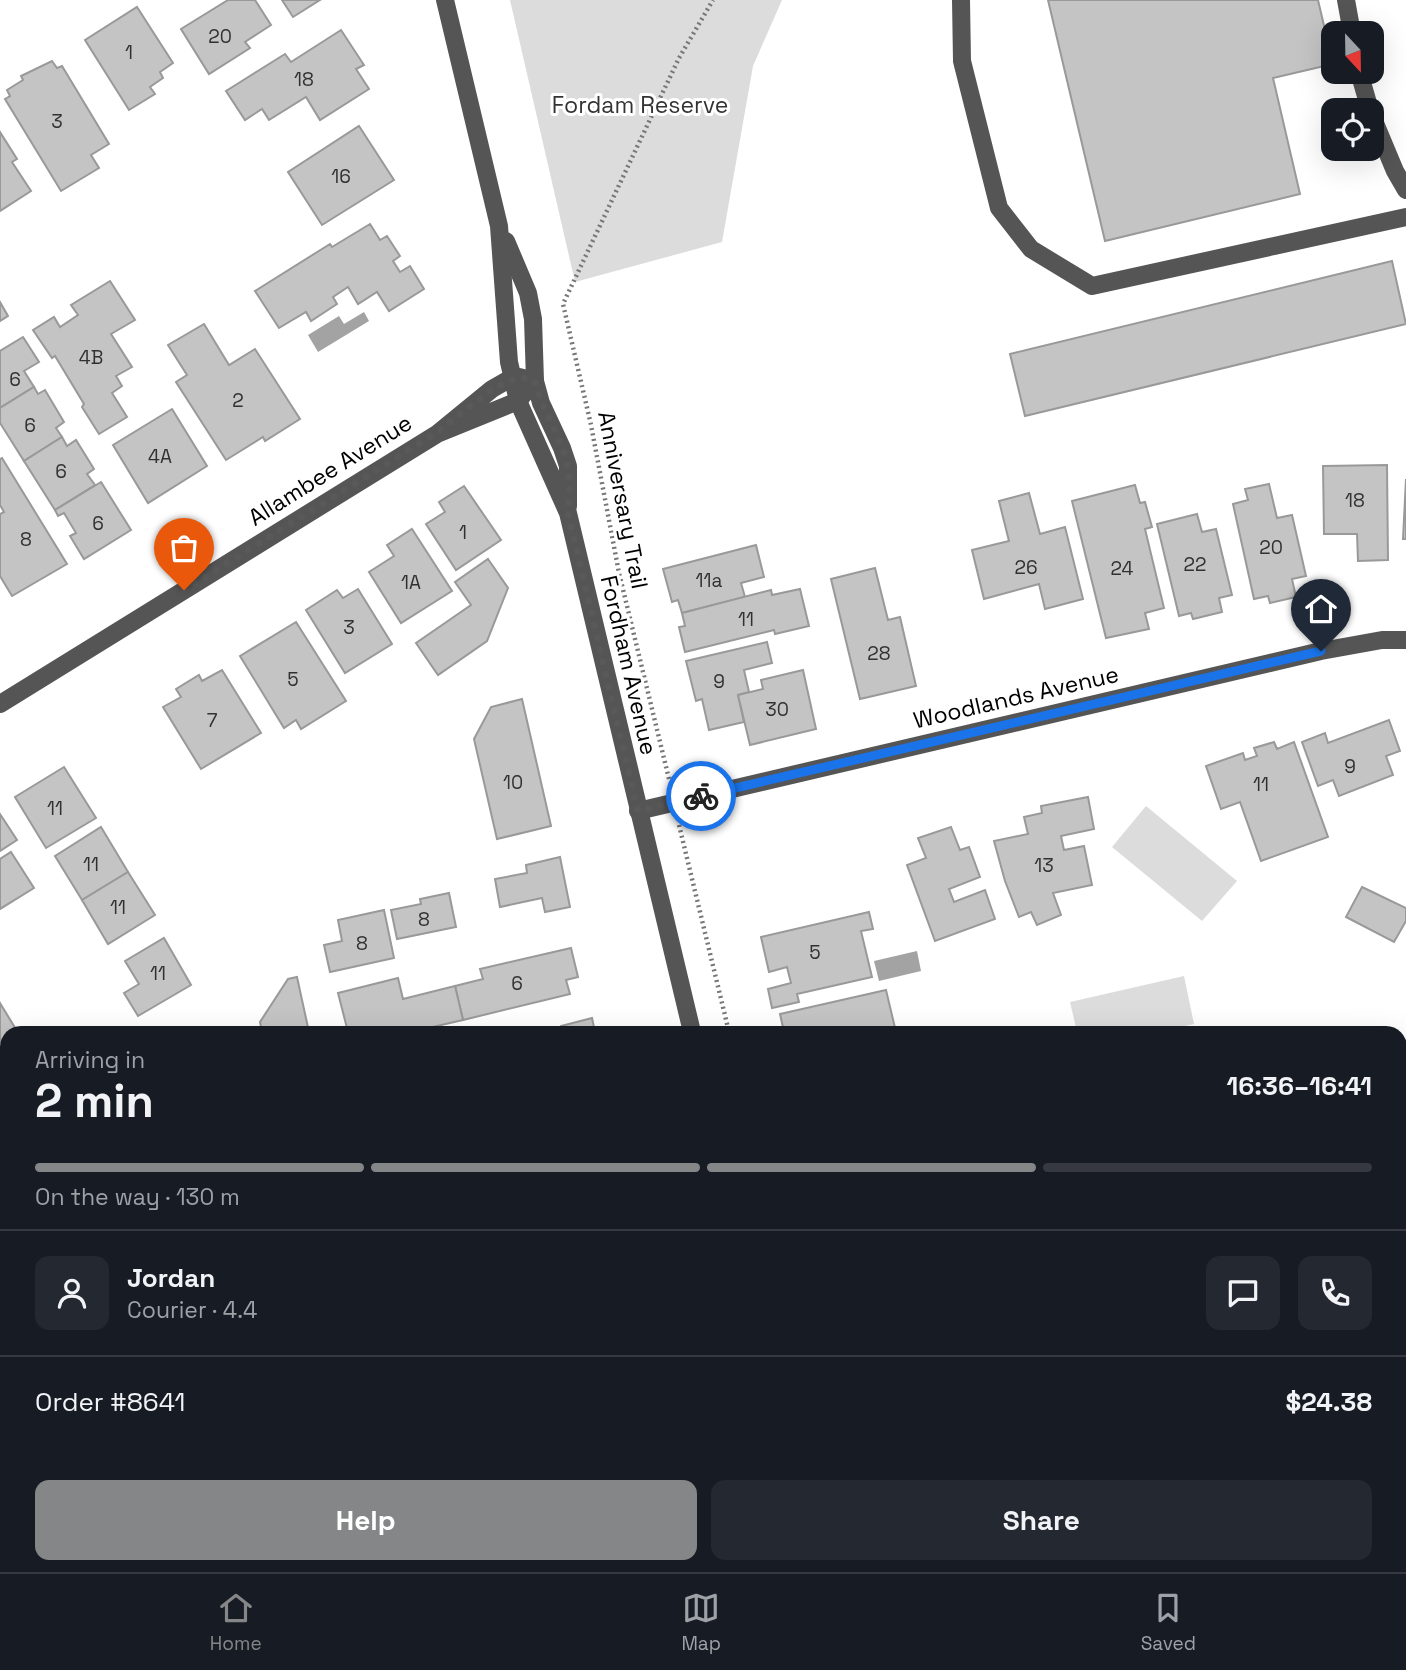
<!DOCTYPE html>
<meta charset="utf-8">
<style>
body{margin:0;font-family:"Space Grotesk",sans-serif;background:#242831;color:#f1f3f6;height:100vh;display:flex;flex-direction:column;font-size:26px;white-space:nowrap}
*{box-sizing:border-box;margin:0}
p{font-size:23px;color:#9ea1a6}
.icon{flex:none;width:38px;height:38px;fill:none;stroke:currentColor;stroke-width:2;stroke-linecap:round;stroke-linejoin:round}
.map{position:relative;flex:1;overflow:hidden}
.details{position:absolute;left:0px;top:1026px;width:1407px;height:548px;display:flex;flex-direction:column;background:#171b24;border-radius:21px 21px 0 0;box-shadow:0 7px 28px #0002}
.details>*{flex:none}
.needle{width:46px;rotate:158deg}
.controls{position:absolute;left:1321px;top:21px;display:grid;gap:14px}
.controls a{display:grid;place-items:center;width:63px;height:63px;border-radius:14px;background:#171b24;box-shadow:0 7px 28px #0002;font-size:35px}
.pin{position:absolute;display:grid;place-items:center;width:60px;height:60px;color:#fff;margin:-72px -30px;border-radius:50% 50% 50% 0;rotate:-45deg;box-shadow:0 0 7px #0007}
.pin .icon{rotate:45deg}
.courier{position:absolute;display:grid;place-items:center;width:70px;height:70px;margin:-35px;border:5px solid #1a73e8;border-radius:50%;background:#fff;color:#222;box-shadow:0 2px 9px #0007}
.headline em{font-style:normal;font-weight:700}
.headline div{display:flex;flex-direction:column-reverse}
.headline{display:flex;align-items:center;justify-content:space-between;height:119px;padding:0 35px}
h1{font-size:46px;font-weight:700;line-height:52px}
.bar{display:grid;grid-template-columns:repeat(4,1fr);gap:10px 7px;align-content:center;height:84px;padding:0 35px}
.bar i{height:9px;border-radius:5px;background:#363941}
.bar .on{background:#858687}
.bar p{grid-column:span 4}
.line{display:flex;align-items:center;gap:18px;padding:0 35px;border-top:2px solid #363941}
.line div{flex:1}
.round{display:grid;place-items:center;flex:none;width:74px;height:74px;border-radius:14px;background:#242831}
.primary-button{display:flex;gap:14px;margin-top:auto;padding:14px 35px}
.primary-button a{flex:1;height:80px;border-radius:14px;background:#858687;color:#fff;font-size:28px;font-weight:700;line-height:80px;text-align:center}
.primary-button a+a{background:#242831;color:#f1f3f6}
.dock{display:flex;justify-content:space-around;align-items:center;height:98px;border-top:2px solid #363941;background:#171b24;font-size:19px;color:#9ea1a6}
.dock a{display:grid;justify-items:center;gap:4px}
.dock .on{color:#858687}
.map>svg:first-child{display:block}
.green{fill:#dcdcdc}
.water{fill:#a3a3a3}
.building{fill:#c4c4c4;stroke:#999;stroke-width:2}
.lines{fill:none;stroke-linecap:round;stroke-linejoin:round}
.path{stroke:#777;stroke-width:4.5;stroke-dasharray:2 3.5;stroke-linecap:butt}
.minor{stroke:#555;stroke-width:18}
.major{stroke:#000;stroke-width:18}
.tram{stroke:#000;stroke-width:2}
.done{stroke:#595959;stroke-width:7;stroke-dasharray:0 12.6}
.route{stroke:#1a73e8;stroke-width:9}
.labels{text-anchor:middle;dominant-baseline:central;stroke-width:6;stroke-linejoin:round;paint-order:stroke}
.number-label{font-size:19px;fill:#313131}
.park-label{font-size:23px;fill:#333;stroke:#fff}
.street-label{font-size:23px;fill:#000;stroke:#fff}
</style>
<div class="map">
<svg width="1406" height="1572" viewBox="0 0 1406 1572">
<rect width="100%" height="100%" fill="#fff"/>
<g class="green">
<polygon points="510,0 782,0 753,66 722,242 575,282"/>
<polygon points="1146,806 1237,881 1202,921 1112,847"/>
<polygon points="1184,976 1194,1024 1158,1032 1077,1032 1070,1002"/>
<polygon points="1406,1319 1406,1572 1248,1572 1243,1566 1400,1566 1400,1320"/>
</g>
<g class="water">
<polygon points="364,312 369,321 318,352 308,335 339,316 344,324"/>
<polygon points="917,951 921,971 879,981 874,961"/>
</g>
<g class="building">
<polygon points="228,0 255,0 271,25 245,42 250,48 209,74 181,29"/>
<polygon points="282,0 320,0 293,17"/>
<polygon points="1048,0 1318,0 1333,64 1273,78 1300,194 1105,241"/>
<polygon points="137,7 173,63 160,72 163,78 150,87 155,94 129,110 85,40"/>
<polygon points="341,30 364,65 356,69 369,89 320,120 306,97 269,120 262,109 245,120 226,91 285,54 291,62"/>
<polygon points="52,61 57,68 62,66 109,144 91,155 99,168 61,191 5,99 10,96 7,90 23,80 21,76"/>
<polygon points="359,126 394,180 322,225 288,172"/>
<polygon points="0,132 17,159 12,162 31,191 0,211"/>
<polygon points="370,224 380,240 387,236 400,256 393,261 400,272 410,266 424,289 389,311 377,292 358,304 348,287 333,297 337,304 311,321 306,312 279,328 255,291 330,244 332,247"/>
<polygon points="1392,261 1406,324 1025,416 1010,354"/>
<polygon points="110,281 135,320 111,334 132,367 116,376 122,386 112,393 127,417 99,434 82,407 84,404 55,356 52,358 33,330 54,317 60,327 78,315 71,305"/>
<polygon points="0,302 8,316 0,321"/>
<polygon points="204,324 229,365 255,349 300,419 265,441 263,437 226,460 176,382 187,375 168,345"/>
<polygon points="23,337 39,362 24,371 34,387 0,408 0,351"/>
<polygon points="34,387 38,394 45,390 64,422 56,428 62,437 24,461 0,423 0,408"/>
<polygon points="172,409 207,466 148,503 113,445"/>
<polygon points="62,437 67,446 76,440 94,469 87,474 95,485 55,510 24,461"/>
<polygon points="2,458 67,564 12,596 0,576 0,514 4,512 0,505 0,459"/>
<polygon points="1387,465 1388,560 1358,561 1357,534 1324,534 1323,466"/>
<polygon points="1406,479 1406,539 1403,539"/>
<polygon points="101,482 131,530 84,559 70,536 76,533 64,513 58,516 55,510"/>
<polygon points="1269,484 1277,518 1292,515 1306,576 1292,579 1296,597 1270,603 1268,596 1254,599 1233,504 1248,500 1245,489"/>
<polygon points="1135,485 1140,503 1145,502 1152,527 1145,529 1164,608 1145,613 1149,629 1106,638 1072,501"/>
<polygon points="464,486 501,540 456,570 426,524 445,512 439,502"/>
<polygon points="1029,493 1040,534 1065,527 1083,599 1045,609 1039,584 984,599 972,550 1009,541 999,501"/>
<polygon points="1197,514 1202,532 1216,529 1232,595 1219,598 1222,612 1193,619 1191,613 1179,616 1157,524"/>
<polygon points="412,529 452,591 401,623 369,572 394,556 387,545"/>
<polygon points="756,545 764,577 741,583 745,597 682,613 678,600 672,602 663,569"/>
<polygon points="488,559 508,588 487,641 438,675 416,643 471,605 455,582"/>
<polygon points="875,568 888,620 900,617 916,686 860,699 831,579"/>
<polygon points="358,589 392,644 345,673 306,610 337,590 343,598"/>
<polygon points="800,589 809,626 775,634 774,630 685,652 679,627 685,626 682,613 771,590 772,595"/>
<polygon points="296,622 346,701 301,729 296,720 284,728 240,656"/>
<polygon points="767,642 772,663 744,670 749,692 738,695 744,722 709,730 702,699 696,701 686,661"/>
<polygon points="222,670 261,733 201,769 163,707 181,697 176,689 199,675 202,681"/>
<polygon points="803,670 816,729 750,745 738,695 763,689 761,680"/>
<polygon points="522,699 551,826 497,839 474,739 491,707"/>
<polygon points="1389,720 1400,751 1386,756 1393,775 1339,796 1333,780 1318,786 1302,742 1325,733 1328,743"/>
<polygon points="1274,742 1277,749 1294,742 1328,837 1261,861 1240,802 1221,809 1206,766 1243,753 1245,760 1257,756 1254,748"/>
<polygon points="64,767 96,818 46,848 15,797"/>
<polygon points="1088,797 1094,829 1061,836 1064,850 1084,846 1092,885 1053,893 1061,915 1037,925 1031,912 1019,917 1005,881 994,841 1028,834 1024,817 1042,813 1041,806"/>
<polygon points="0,814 17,840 0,851"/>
<polygon points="101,827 128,872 82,900 55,856"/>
<polygon points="951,827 960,850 969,847 980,877 949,889 954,902 985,890 995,919 935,941 907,865 926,858 918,838"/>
<polygon points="11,852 34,888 0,909 0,859"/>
<polygon points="560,857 570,907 545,912 542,898 500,907 495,879 527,873 526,865"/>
<polygon points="128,872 155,915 108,944 82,900"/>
<polygon points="1362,887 1406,908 1406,921 1394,942 1346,917"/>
<polygon points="449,893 456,927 397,939 391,910 421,904 420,899"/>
<polygon points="384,910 394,958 330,972 324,945 342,941 338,920"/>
<polygon points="869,912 873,929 861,931 872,977 797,994 799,1002 772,1008 768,989 791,983 787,967 769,972 761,937"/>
<polygon points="164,938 191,985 138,1016 124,993 139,984 125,961"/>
<polygon points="571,948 578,977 566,980 570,994 463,1020 455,986 483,979 480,969"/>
<polygon points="297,977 309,1032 262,1032 260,1022 288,979"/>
<polygon points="398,978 403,999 455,986 463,1020 411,1032 348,1032 338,993"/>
<polygon points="886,990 896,1032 784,1032 780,1014"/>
<polygon points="0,1003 17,1031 7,1032 7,1038 0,1042"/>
<polygon points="592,1018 595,1032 561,1032 561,1026"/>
<polygon points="1404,1113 1406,1163 1400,1164 1400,1114"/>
<polygon points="7,1119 7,1185 0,1187 0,1121"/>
<polygon points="0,1314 7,1342 7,1356 0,1358"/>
<polygon points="7,1356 7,1404 0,1405 0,1358"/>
<polygon points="7,1404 7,1453 0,1455 0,1405"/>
<polygon points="7,1453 7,1503 0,1504 0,1455"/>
<polygon points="489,1566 544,1566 545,1572 470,1572"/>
<polygon points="572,1566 644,1566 645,1572 573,1572"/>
<polygon points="657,1566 756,1566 758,1572 659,1572"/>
<polygon points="772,1566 838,1566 840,1572 773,1572"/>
<polygon points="880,1566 921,1566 922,1572 882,1572"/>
<polygon points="1094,1566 1170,1566 1146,1572 1095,1572"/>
</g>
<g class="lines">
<g class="path">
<polyline points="669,779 619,573 591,425 563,304 679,58 713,0"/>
<polyline points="679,825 729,1032"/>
<polyline points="1400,1400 1406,1401"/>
</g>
<g class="minor">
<polyline points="445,0 499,226 509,362 518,401 568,513 692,1032"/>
<polyline points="961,0 962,61 999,208 1031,249 1092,286 1406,217"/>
<polyline points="1346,0 1352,33"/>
<polyline points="1359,72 1370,110"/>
<polyline points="1372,116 1395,171 1406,190"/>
<polyline points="506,241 528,293 533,319 535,381 541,403 562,448 568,466 568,506"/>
<polyline points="0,704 437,434 492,389 506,381 519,377 535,381 518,401 437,434"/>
<polyline points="638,811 1321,651 1382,640 1406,640"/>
<polyline points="316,1566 317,1572"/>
<polyline points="1005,1566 1007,1572"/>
</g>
<g class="major">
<polyline points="1400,1258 1406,1256"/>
<polyline points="93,1572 116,1566"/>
</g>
<g class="tram">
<polyline points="1400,1249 1406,1247"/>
<polyline points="1400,1266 1406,1264"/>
<polyline points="59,1572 83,1566"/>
<polyline points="126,1572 150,1566"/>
</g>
</g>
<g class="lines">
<path class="done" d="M184 590 436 433 492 389 519 377 535 381C542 410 560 434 567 463 571 479 569 497 568 513L638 811 701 796"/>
<polyline class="route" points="701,796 1321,651"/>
</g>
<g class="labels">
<g class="number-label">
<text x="220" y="36">20</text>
<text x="129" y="52">1</text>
<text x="304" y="79">18</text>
<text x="57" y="121">3</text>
<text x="341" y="176">16</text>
<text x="91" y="357">4B</text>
<text x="15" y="379">6</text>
<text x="238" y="400">2</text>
<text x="30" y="425">6</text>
<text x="160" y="456">4A</text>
<text x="61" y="471">6</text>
<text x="1355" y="500">18</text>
<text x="98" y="523">6</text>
<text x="463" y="532">1</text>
<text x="26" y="539">8</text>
<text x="1271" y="547">20</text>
<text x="1195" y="564">22</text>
<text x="1026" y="567">26</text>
<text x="1122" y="568">24</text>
<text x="709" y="580">11a</text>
<text x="411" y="582">1A</text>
<text x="746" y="619">11</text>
<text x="349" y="627">3</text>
<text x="879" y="653">28</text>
<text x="293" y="679">5</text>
<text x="719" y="681">9</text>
<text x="777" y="709">30</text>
<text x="212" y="720">7</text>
<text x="1350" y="766">9</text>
<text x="513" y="782">10</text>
<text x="1261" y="784">11</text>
<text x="55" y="808">11</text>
<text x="91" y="864">11</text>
<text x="1044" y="865">13</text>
<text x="118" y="907">11</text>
<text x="424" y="919">8</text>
<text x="362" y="943">8</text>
<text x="815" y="952">5</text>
<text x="158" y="973">11</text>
<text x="517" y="983">6</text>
</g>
<g class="park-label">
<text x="640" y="105">Fordam Reserve</text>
</g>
<g class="street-label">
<text transform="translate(330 470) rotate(-32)">Allambee Avenue</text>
<text transform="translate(623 500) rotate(79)">Anniversary Trail</text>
<text transform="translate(629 665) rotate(77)">Fordham Avenue</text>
<text transform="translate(1016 697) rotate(-13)">Woodlands Avenue</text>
</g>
</g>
</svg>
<div class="controls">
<a><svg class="needle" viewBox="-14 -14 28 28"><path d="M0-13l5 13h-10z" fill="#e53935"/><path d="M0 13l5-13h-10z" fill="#9ea1a6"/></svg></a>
<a><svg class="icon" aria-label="locate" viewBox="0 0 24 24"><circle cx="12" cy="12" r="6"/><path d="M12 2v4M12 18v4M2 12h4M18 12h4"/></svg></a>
</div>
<div class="pin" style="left:184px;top:590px;background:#ea580c"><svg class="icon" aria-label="bag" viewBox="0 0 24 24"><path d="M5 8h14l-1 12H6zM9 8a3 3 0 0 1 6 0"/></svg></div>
<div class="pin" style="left:1321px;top:651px;background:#1f2937"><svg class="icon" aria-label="home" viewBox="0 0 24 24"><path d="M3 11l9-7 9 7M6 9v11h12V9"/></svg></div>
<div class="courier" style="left:701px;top:796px"><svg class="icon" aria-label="bike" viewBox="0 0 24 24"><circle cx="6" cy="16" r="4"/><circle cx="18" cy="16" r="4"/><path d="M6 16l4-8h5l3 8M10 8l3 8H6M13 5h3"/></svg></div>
<section class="details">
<div class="headline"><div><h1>2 min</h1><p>Arriving in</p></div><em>16:36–16:41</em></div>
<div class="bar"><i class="on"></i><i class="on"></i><i class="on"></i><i></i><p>On the way · 130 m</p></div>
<div class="line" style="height:126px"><a class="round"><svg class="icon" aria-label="person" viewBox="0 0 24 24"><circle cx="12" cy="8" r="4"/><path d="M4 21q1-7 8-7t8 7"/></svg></a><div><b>Jordan</b><p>Courier · 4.4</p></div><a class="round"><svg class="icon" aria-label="chat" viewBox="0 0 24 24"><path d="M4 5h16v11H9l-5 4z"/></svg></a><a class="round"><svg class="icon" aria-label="phone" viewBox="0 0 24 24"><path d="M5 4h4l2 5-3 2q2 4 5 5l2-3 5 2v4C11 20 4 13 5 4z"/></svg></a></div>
<div class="line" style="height:91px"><div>Order #8641</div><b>$24.38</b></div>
<div class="primary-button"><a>Help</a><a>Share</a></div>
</section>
</div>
<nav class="dock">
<a class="on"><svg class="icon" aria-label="home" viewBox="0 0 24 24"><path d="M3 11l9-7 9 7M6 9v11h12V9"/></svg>Home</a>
<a><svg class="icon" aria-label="map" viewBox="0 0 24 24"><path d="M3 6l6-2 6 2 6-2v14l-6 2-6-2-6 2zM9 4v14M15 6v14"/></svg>Map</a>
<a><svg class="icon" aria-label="saved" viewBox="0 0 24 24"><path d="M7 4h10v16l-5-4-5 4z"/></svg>Saved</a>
</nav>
